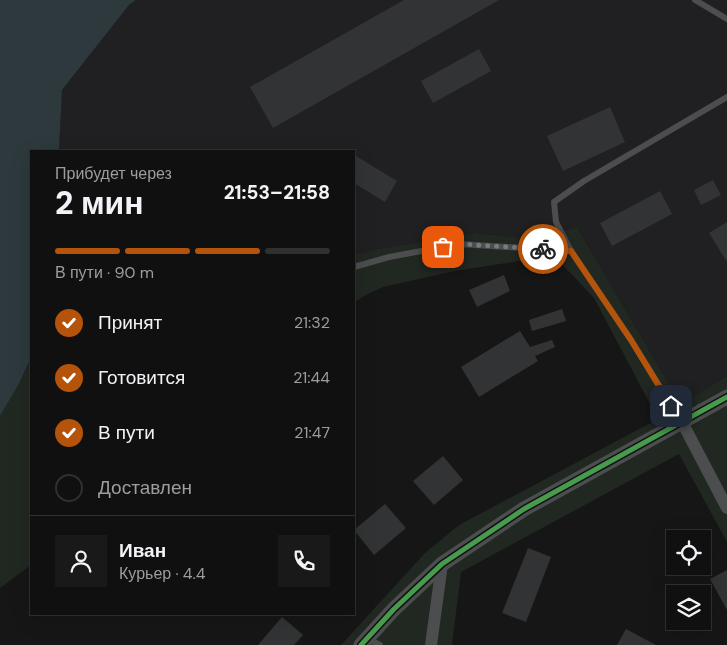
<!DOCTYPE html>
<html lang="ru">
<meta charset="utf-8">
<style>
body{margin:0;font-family:"DM Sans",sans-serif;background:#19191a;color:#f1f3f6;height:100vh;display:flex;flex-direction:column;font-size:19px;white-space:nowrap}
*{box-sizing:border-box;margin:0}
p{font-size:16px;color:#9c9d9f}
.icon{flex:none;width:28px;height:28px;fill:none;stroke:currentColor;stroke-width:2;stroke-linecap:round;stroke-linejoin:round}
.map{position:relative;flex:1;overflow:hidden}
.panel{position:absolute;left:30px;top:150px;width:325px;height:465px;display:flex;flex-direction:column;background:#101011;border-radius:0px;box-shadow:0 5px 20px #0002,0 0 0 1px #303031}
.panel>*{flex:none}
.controls{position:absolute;left:666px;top:530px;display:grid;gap:10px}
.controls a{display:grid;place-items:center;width:45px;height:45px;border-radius:0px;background:#101011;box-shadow:0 5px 20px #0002,0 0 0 1px #303031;font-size:25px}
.pin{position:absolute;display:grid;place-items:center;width:42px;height:42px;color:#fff;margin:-21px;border-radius:10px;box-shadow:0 2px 8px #0006}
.courier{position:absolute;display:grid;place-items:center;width:50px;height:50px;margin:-25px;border:4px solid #b45309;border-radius:50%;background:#fff;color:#222;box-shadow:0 1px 6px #0007}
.head em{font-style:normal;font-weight:800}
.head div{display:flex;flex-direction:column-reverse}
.head{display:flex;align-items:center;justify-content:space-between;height:85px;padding:0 25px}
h1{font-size:32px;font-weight:800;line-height:38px}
.bar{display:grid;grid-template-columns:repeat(4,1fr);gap:8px 5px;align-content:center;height:60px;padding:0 25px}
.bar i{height:6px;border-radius:4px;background:#303031}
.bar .active{background:#b45309}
.bar p{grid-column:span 4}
.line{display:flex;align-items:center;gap:12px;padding:0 25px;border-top:1px solid #303031}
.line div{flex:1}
.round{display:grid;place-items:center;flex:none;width:52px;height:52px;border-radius:0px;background:#19191a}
ol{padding:0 25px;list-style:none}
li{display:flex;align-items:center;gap:15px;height:55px}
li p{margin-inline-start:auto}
li .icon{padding:5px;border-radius:50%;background:#b45309;color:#fff;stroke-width:4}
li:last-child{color:#9c9d9f}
li i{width:28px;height:28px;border:2px solid #303031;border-radius:50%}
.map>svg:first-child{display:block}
.built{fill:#202022}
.green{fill:#212721}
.water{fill:#2d393c}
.building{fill:#323334}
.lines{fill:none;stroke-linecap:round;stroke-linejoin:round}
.service{stroke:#4b4d4f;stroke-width:6}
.minor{stroke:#4b4d4f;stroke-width:12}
.tertiary{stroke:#4b4d4f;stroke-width:15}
.cycleway-casing{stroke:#111112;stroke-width:8}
.cycleway{stroke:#469c4c;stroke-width:5}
.done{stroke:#757b7f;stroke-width:5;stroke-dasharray:0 9}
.route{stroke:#b45309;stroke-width:6}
</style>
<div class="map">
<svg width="727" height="645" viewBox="0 0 727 645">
<rect width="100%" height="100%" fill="#161617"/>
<polygon class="built" points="136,0 727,0 727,376 681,404 577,227 534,239 476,233 378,249 354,255 354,151 59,151 62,90 129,5"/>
<g class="green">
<polygon points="577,227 681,404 727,376 727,542 679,454 461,572 452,645 341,645 425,553 459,525 658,419 594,298 560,262 533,259 455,271 383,287 364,296 354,303 354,255 378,249 476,233 534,239"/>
<polygon points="31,357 31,565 0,588 0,416 19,384"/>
</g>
<polygon class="water" points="0,0 136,0 129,5 62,90 59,151 31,151 31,357 19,384 0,416"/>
<g class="building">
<polygon points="404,0 499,0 273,128 250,87"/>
<polygon points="479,49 491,71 433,103 421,81"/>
<polygon points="610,107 625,142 563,171 547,136"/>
<polygon points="356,156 397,181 385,202 354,183 354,160"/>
<polygon points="713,180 721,195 701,205 694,190"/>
<polygon points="660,191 672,214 612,246 600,223"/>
<polygon points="727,222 727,262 709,233"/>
<polygon points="504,275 510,291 477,307 469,290"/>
<polygon points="562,309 566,321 532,331 529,320"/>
<polygon points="520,331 530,347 552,340 555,347 535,356 538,361 479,397 461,367"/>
<polygon points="443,456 463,480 434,505 413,481"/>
<polygon points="385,504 406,528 374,555 354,530"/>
<polygon points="528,548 551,557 526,622 502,613"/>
<polygon points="727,570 727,610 710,579"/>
<polygon points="282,617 303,635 294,645 258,645"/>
<polygon points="626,629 656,645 617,645"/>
</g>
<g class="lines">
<g class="service">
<polyline points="695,0 727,19"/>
<polyline points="354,267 389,257 460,244 571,251"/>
<polyline points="682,422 631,340 571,251 556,222 554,202 584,181 727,97"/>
<polyline points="368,639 380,645"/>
</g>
<g class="minor">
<polyline points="682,422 727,508"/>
<polyline points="431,645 442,564"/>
</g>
<polyline class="tertiary" points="361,645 394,609 442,564 524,509 727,397"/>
<defs>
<polyline id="cycleway" points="361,645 394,609 442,564 524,509 727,397"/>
</defs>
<use href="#cycleway" class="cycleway-casing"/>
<use href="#cycleway" class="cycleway"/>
</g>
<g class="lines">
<polyline class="done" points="443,247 460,244 543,249"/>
<polyline class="route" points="543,249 571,251 631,340 671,406"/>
</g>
</svg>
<div class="controls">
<a><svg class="icon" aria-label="locate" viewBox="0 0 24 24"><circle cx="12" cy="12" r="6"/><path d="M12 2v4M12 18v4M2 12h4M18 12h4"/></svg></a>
<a><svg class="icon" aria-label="layers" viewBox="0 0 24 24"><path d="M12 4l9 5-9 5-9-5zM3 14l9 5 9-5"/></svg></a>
</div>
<div class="pin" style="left:443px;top:247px;background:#ea580c"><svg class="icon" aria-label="bag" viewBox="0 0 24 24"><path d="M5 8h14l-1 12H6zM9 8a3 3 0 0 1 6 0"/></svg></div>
<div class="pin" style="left:671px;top:406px;background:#1f2937"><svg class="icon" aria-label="home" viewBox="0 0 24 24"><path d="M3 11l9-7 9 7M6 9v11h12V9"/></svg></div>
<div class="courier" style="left:543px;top:249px"><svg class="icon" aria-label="bike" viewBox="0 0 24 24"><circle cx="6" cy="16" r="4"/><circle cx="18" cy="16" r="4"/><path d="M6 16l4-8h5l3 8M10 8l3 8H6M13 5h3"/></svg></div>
<section class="panel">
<div class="head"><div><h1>2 мин</h1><p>Прибудет через</p></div><em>21:53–21:58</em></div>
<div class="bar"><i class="active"></i><i class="active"></i><i class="active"></i><i></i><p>В пути · 90 m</p></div>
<ol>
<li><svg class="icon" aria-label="check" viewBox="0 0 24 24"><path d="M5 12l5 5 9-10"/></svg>Принят<p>21:32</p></li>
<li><svg class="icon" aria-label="check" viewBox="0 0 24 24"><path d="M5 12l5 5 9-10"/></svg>Готовится<p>21:44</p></li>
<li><svg class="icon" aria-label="check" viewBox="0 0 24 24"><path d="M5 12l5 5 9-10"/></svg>В пути<p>21:47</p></li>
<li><i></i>Доставлен</li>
</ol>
<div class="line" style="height:90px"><a class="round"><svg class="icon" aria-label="person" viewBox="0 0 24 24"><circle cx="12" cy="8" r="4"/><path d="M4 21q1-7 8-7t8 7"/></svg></a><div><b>Иван</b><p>Курьер · 4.4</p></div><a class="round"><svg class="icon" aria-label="phone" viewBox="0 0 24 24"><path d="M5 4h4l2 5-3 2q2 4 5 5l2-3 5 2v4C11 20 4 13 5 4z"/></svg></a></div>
</section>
</div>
